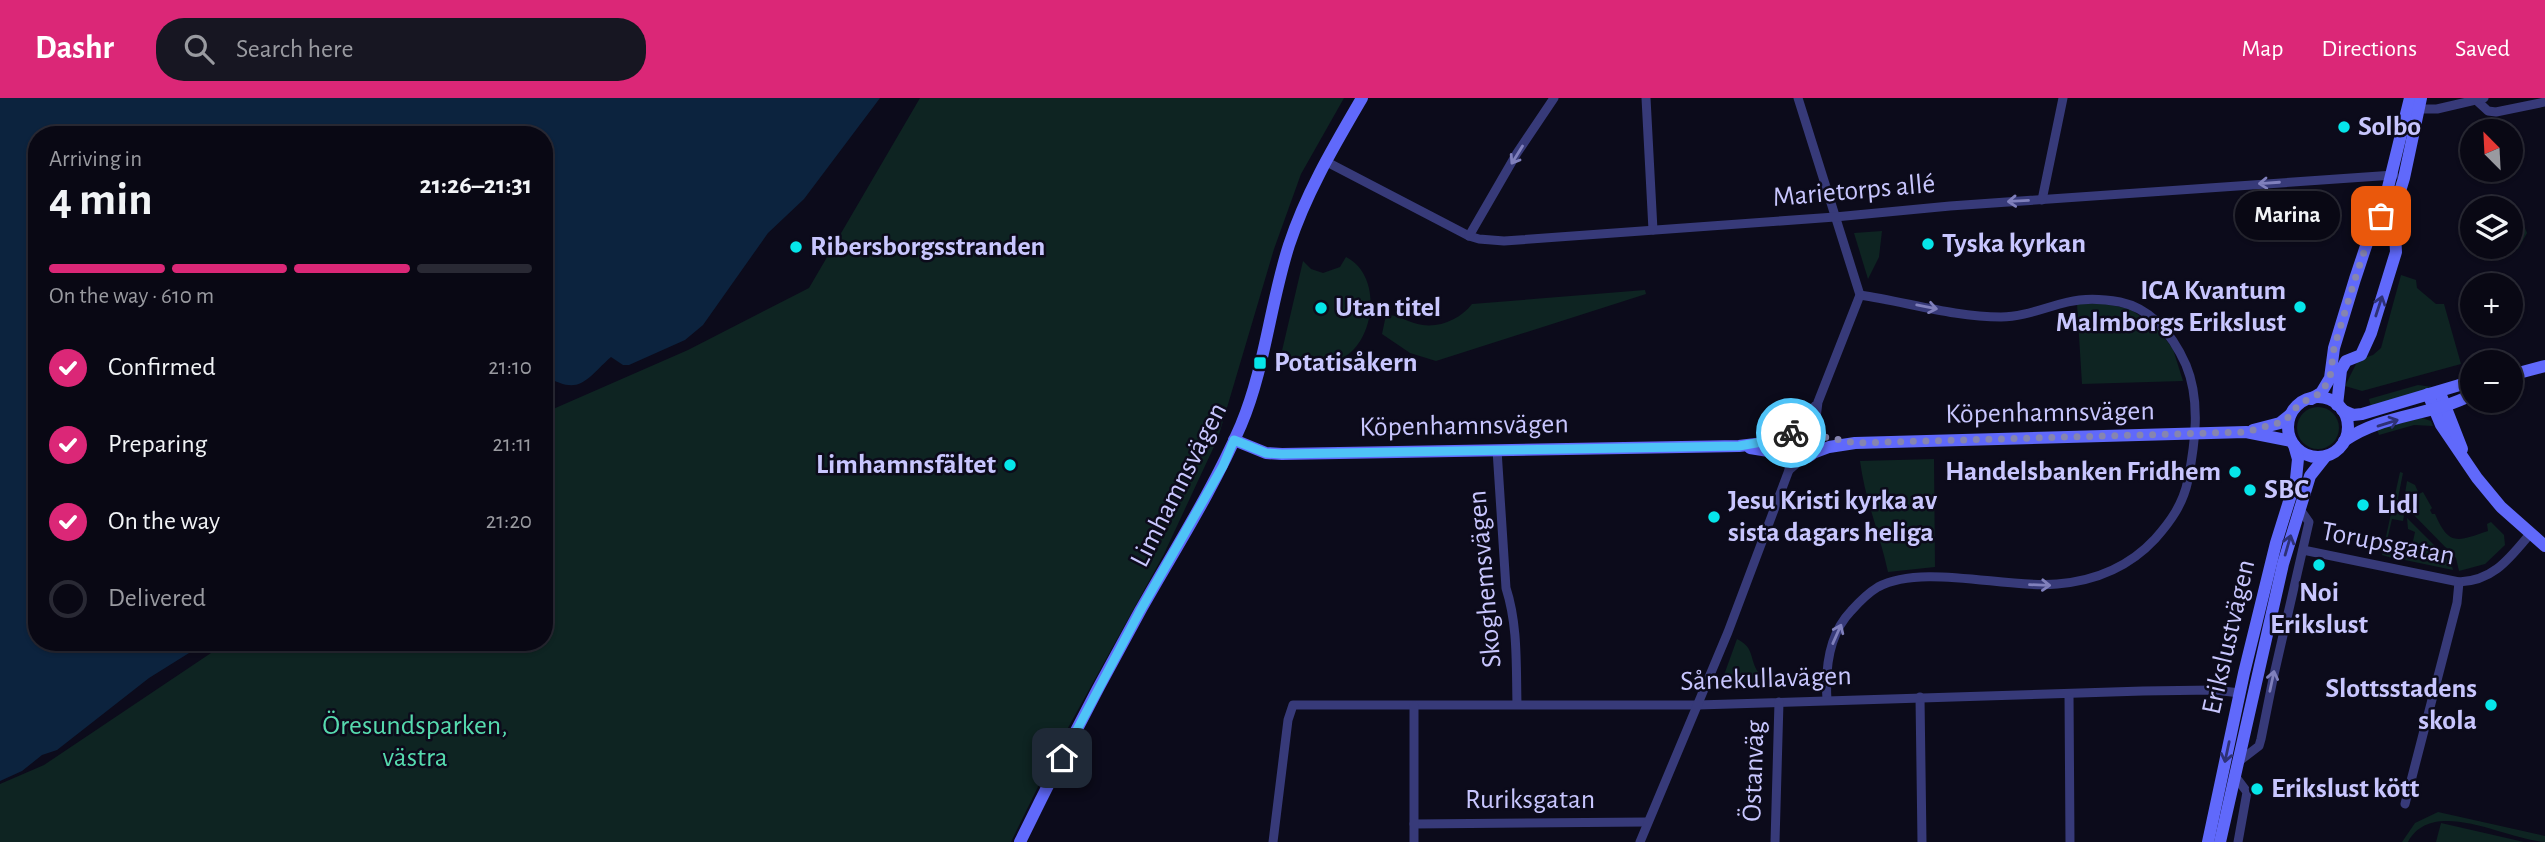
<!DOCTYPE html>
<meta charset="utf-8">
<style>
body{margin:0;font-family:"Alegreya Sans",sans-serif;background:#171622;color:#f1f3f6;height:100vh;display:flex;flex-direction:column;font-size:26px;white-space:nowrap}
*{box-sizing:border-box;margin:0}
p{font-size:23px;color:#999aa0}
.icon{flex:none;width:38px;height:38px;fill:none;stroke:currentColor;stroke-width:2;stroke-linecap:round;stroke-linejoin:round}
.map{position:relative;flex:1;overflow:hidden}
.side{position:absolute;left:28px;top:28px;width:525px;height:525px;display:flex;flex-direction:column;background:#090814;border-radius:28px;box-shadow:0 2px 5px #0004,0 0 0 2px #292934}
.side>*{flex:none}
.needle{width:46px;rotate:336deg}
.controls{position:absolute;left:2460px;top:21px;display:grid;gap:14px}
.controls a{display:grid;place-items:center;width:63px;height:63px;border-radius:50%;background:#090814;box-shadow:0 2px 5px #0004,0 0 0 2px #292934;font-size:35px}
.pin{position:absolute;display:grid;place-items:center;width:60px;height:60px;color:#fff;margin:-30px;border-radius:14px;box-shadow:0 4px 10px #0006}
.courier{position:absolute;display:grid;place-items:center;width:70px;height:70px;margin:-35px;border:5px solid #4fc3f7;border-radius:50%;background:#fff;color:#222;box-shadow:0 2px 9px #0007}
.bubble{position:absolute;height:49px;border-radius:24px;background:#090814;box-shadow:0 2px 5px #0004,0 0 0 2px #292934;font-size:23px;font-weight:700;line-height:49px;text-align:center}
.summary em{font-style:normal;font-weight:700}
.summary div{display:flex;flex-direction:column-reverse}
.summary{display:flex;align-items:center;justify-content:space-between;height:119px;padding:0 21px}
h1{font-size:46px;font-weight:700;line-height:52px}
.bar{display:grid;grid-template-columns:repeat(4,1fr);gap:10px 7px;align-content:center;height:84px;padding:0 21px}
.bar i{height:9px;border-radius:5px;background:#292934}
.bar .active{background:#db2777}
.bar p{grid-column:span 4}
ol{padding:0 21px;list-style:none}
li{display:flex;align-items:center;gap:21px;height:77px}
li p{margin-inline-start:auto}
li .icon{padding:7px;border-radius:50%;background:#db2777;color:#fff;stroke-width:4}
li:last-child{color:#999aa0}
li i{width:38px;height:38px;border:4px solid #292934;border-radius:50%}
header{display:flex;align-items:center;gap:42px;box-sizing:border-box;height:98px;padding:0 35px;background:#db2777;color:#fff}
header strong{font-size:33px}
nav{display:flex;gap:38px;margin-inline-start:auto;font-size:24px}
.search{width:490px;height:63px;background:#171622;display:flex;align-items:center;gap:18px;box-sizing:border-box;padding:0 24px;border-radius:28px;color:#999aa0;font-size:26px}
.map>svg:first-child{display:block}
.green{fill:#0e2422}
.water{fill:#0c233e}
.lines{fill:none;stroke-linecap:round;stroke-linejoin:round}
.street{stroke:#373a79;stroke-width:9}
.secondary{stroke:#6069fb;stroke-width:12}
.oneway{stroke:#8080bc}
.oneway2{stroke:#2e3175}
.done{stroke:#8685af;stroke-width:7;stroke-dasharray:0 12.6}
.route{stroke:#4fc3f7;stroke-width:9}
.poi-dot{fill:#06e6ea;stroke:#0c0b1b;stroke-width:2.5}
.labels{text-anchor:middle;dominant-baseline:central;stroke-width:5;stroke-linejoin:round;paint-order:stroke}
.poi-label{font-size:28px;font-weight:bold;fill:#c8c6fe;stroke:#0c0b1b;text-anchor:start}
.street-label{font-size:28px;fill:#c8c6fe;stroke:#0c0b1b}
.park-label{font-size:28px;fill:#56daae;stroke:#0c0b1b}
</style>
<header>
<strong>Dashr</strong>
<div class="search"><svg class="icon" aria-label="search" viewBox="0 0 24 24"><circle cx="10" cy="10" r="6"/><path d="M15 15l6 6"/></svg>Search here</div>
<nav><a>Map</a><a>Directions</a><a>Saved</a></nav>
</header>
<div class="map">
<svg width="2545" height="744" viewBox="0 0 2545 744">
<rect width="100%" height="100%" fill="#0c0b1b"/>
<g class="green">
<polygon points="920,0 1344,0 1301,76 1274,151 1218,340 1164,456 1058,648 1011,744 0,744 0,686 44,667 214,553 223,544 544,544 544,315 688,252 809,190"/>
<polygon points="2511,128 2525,130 2527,135 2518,151 2505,153 2498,149 2511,149"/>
<polygon points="1882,133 1879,159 1868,181 1854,135"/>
<path d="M1346 159C1385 178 1375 252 1335 263 1319 268 1297 260 1281 257L1303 163 1311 171 1323 175 1340 169Z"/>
<polygon points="2401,177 2416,182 2417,190 2436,206 2444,206 2461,266 2362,293 2345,288 2358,262 2373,257 2381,250"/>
<path d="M1645 192 1646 196 1436 263 1410 255 1382 236 1386 217C1398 217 1404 222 1414 225 1435 232 1459 223 1472 206Z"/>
<polygon points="2101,205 2130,211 2157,230 2173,251 2183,283 2082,286 2077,206"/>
<polygon points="2418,287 2433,289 2371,309 2369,301"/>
<circle cx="2318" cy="330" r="21"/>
<polygon points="2422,320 2431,323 2433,328 2414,327 2379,337 2377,331"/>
<path d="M1934 361 1935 469 1888 474C1880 436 1865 402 1860 363Z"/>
<polygon points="2400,374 2403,375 2398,400 2404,417 2403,423 2392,421 2385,451 2393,453 2392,460 2382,457"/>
<path d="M2407 383 2415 387 2419 396 2423 394 2432 410 2430 412 2432 416H2435C2449 449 2458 443 2488 433L2487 426 2491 424 2504 437 2505 447 2485 466 2459 473 2456 460 2407 410 2404 402Z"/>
<polygon points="2407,420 2451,464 2453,472 2400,461 2401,456 2410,457 2415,434 2408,431"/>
<path d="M1737 541C1755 550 1749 560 1758 574 1761 580 1764 582 1765 589L1719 591Z"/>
<path d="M2438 714 2545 738V744C2506 742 2433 698 2408 744H2402L2415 725Z"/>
<polygon points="2441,725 2524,744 2436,744"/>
</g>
<path class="water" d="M0 0H880L804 101 768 135 703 227 685 242 629 267H623L611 259C585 282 580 299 544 277V37H37V544H210L207 548 189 555 149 580 57 652 42 657 22 673 0 683Z"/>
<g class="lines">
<g class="street">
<polyline points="1646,0 1653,132"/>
<polyline points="1798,0 1860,197 1818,304 1814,336"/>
<polyline points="2476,2 2488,13 2496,14 2545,4"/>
<polyline points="2414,11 2437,11 2484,0"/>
<polyline points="1325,63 1469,138 1479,141 1504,143 1835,119 1950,108 2394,77"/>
<polyline points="2042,102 2063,0"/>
<polyline points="1469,138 1517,55 1554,0"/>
<polyline points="1799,330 1815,308"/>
<path d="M1497 352 1506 490C1518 527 1516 567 1517 606"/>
<polyline points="1789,372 1804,359"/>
<path d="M2303 452 2459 484C2493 483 2509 461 2530 436"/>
<polyline points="2069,596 2070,744"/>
<polyline points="1920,599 1922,744"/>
<path d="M1827 602C1825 571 1828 537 1851 513 1859 504 1868 495 1878 489 1922 465 2007 491 2057 486 2094 483 2129 469 2155 441 2171 423 2183 406 2188 382 2195 346 2201 303 2186 267 2173 238 2153 211 2120 204 2104 201 2084 200 2068 204 2046 209 2024 219 2001 219 1954 219 1907 204 1860 197"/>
<polyline points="2238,664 2259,648 2261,641 2273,581 2309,424 2299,410"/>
<polyline points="2235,678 2247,694 2238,744"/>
<polyline points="2405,706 2457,505 2459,484"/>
<polyline points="1414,726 1647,724"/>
<polyline points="1273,744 1288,622 1293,607 1698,607 2143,593 2214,592 2240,595"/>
<polyline points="1414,744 1414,608"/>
<polyline points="1640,744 1728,534 1789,372 1792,356"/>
<polyline points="1775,744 1779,604"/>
</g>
<g class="secondary">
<polyline points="2511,277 2545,268"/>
<polyline points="2428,296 2441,327 2477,380 2501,409 2545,448"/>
<circle cx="2318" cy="329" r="30"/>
<polyline points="2442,300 2462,351"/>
<polyline points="2311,301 2321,295 2330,280 2334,250 2355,181 2367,145 2375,125 2381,118 2410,0"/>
<polyline points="2337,307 2341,272 2346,263 2361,257 2371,235 2396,154 2395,136 2391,123 2404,80 2421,0"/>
<polyline points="2342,312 2353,317 2362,316 2473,283"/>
<circle cx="1802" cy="345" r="15"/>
<polyline points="2253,332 2280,325 2290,317"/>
<polyline points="1234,342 1266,355 1282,356 1739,348 1764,345 1789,338"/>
<path d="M2344 343C2381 316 2433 318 2473 296"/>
<polyline points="1750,350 1781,355 1791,355"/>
<polyline points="1813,355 1829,349 1855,345 2246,334 2291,343"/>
<path d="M1020 744C1058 666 1098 589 1140 513 1175 451 1213 392 1241 327 1265 270 1270 206 1289 147 1306 95 1334 48 1362 0"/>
<polyline points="2208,744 2244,575 2276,445 2296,381 2298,361 2294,347"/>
<polyline points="2220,744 2283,466 2310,378 2325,359"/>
</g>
</g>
<defs><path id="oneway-shaft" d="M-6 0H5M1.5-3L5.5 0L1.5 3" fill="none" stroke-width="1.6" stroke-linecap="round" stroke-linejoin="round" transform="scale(1.75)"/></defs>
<g class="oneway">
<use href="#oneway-shaft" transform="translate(1517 57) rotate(122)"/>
<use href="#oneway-shaft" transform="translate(2269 85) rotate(176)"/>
<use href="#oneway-shaft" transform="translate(2018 103) rotate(177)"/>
<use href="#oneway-shaft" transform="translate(1927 209) rotate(11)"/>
<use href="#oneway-shaft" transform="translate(2040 487) rotate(2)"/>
<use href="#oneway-shaft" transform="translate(1837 536) rotate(-66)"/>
<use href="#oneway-shaft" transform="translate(2272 583) rotate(-78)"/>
</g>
<g class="oneway2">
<use href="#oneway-shaft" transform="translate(2379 208) rotate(-72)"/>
<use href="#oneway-shaft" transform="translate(2388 325) rotate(-17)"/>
<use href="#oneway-shaft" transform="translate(2288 447) rotate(-74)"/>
<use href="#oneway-shaft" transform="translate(2227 654) rotate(102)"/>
</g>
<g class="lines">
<polyline class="done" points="1791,335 1803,330 1815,337 1855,345 2246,334 2285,323 2299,306 2321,295 2330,280 2334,250 2355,181 2367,145 2375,125 2381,118"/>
<polyline class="route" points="1062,660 1140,513 1223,368 1234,342 1266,355 1282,356 1739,348 1779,341 1791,335"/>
</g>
<g class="poi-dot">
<circle cx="2344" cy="29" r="7"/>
<circle cx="1928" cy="146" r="7"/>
<circle cx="796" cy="149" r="7"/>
<circle cx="2300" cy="209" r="7"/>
<circle cx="1321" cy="210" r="7"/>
<rect x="1253" y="258" width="14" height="14" rx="3.5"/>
<circle cx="1010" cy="367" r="7"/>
<circle cx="2235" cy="374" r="7"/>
<circle cx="2250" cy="392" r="7"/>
<circle cx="2363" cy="407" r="7"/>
<circle cx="1714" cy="419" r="7"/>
<circle cx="2319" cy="467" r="7"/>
<circle cx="2491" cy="607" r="7"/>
<circle cx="2257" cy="691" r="7"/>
</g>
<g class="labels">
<g class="poi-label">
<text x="2358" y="29">Solbo</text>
<text x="1942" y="146">Tyska kyrkan</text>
<text x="810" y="149">Ribersborgsstranden</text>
<text x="2286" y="193" text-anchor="end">ICA Kvantum<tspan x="2286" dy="32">Malmborgs Erikslust</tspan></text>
<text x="1335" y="210">Utan titel</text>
<text x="1274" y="265">Potatisåkern</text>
<text x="996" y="367" text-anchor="end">Limhamnsfältet</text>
<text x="2221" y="374" text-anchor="end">Handelsbanken Fridhem</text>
<text x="2264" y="392">SBC</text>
<text x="1728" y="403">Jesu Kristi kyrka av<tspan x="1728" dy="32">sista dagars heliga</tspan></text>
<text x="2377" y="407">Lidl</text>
<text x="2319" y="495" text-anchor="middle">Noi<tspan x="2319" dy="32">Erikslust</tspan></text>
<text x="2477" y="591" text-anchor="end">Slottsstadens<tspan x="2477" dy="32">skola</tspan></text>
<text x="2271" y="691">Erikslust kött</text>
</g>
<g class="street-label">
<text transform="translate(1854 93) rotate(-5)">Marietorps allé</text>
<text transform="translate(2050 315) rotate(-1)">Köpenhamnsvägen</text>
<text transform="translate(1464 328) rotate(-1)">Köpenhamnsvägen</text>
<text transform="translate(1179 387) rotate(-63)">Limhamnsvägen</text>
<text transform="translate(2388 446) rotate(11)">Torupsgatan</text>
<text transform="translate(1485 481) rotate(-95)">Skoghemsvägen</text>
<text transform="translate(2229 539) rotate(-77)">Erikslustvägen</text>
<text transform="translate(1766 581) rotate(-2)">Sånekullavägen</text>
<text transform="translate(1754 673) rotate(-88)">Östanväg</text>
<text x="1530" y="702">Ruriksgatan</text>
</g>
<g class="park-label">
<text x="415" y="628">Öresundsparken,<tspan x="415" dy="32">västra</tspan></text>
</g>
</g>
</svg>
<div class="controls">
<a><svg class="needle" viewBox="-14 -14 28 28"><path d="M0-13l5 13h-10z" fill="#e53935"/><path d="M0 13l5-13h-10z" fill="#999aa0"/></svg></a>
<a><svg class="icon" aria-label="layers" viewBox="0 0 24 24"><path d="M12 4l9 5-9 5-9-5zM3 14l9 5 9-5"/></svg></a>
<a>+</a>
<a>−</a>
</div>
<div class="pin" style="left:2381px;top:118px;background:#ea580c"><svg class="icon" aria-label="bag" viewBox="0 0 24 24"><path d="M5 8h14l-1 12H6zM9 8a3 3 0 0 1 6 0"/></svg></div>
<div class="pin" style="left:1062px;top:660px;background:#1f2937"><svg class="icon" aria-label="home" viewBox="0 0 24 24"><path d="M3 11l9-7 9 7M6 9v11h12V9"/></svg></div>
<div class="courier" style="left:1791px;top:335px"><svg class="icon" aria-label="bike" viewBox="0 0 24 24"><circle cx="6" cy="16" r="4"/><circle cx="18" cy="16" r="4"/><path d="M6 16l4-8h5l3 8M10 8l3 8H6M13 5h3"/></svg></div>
<div class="bubble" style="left:2235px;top:93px;width:105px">Marina</div>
<section class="side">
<div class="summary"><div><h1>4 min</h1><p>Arriving in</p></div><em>21:26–21:31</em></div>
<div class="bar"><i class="active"></i><i class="active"></i><i class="active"></i><i></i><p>On the way · 610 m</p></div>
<ol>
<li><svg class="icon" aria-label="check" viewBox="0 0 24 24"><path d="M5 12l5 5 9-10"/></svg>Confirmed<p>21:10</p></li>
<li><svg class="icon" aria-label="check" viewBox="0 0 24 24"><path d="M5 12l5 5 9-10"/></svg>Preparing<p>21:11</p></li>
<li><svg class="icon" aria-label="check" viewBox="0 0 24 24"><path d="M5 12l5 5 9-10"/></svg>On the way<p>21:20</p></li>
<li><i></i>Delivered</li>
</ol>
</section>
</div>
